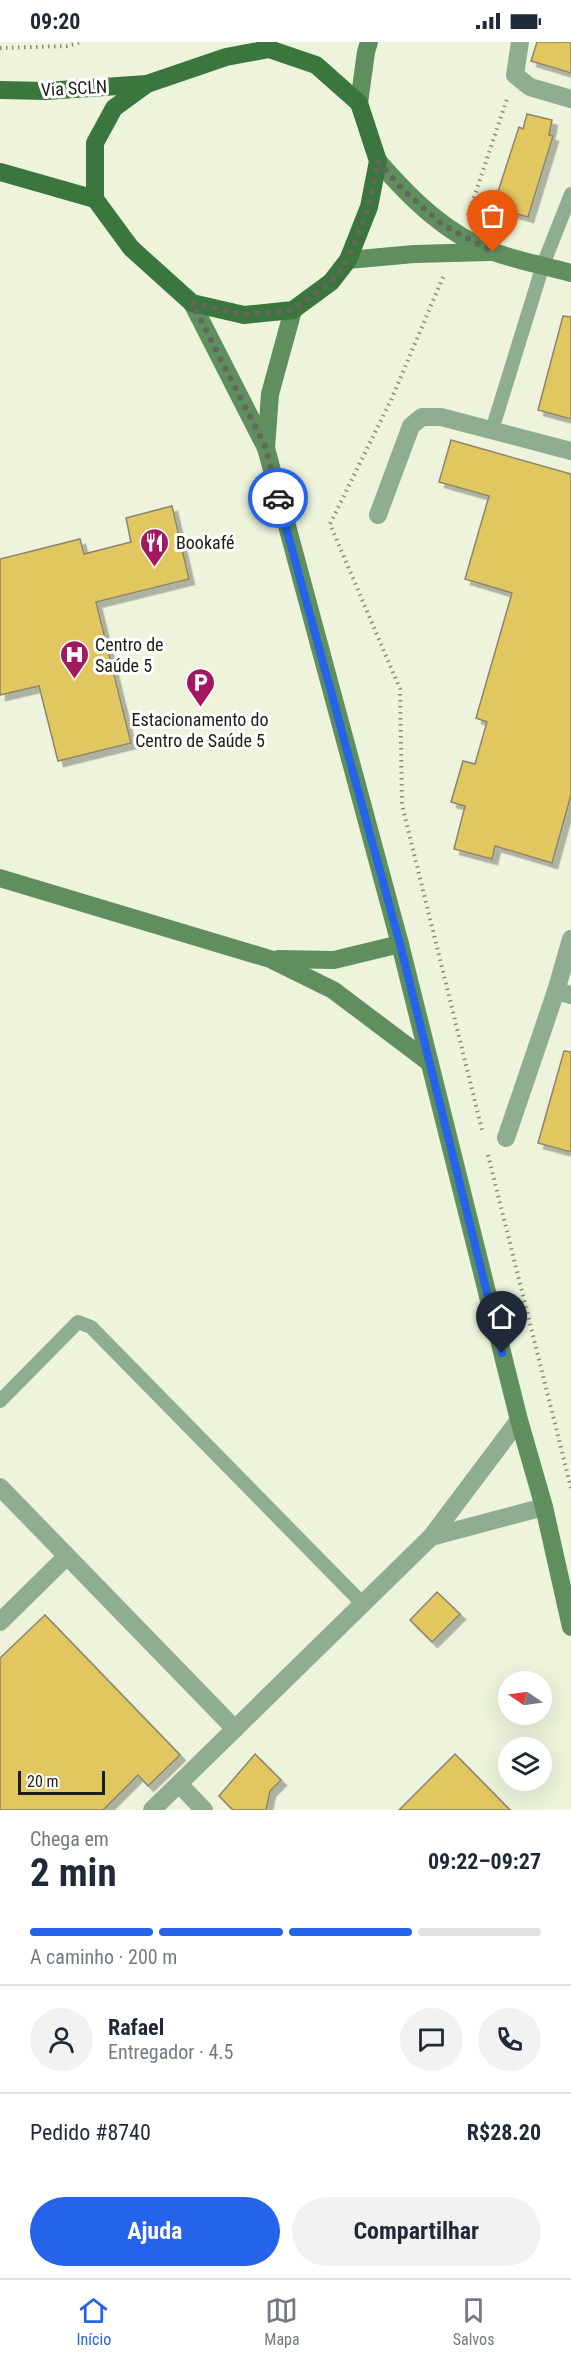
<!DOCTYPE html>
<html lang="pt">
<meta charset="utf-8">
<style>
body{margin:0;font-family:"Roboto Condensed",sans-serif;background:#f2f2f3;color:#1f2937;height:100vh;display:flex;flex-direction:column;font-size:22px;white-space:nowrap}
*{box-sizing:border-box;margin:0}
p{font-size:20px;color:#747a83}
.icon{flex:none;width:33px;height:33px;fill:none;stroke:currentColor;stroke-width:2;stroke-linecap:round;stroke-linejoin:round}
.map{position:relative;height:1768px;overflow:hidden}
.side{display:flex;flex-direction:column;background:#fff;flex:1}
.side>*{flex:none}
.needle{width:39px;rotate:283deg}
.tools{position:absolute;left:498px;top:1629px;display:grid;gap:12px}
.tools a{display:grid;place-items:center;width:54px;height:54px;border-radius:50%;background:#fff;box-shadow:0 6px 24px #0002;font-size:30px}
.scale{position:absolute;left:18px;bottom:15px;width:87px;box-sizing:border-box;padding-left:6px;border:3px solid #1a1d14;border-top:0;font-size:16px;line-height:21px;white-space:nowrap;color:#1a1d14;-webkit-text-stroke:4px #fff;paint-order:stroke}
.pin{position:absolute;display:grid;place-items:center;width:51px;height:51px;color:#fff;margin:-62px -26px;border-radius:50% 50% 50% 0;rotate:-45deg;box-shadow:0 0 6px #0007}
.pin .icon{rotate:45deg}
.courier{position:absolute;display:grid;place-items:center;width:60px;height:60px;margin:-30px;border:4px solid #2563eb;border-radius:50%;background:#fff;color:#222;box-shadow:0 2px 8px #0007}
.summary em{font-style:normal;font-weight:700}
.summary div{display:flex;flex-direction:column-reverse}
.summary{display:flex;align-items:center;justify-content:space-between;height:102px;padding:0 30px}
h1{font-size:39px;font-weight:700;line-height:45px}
.bar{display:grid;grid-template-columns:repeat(4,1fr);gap:9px 6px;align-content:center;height:72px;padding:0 30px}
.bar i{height:8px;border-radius:4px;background:#e0e1e3}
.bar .on{background:#2563eb}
.bar p{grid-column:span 4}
.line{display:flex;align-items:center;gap:15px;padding:0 30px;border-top:2px solid #e0e1e3}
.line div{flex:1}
.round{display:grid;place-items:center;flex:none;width:63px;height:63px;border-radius:32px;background:#f2f2f3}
.action{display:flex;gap:12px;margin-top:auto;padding:12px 30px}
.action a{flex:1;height:69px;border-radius:36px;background:#2563eb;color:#fff;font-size:24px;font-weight:700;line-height:69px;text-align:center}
.action a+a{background:#f2f2f3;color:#1f2937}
.status{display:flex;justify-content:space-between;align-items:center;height:42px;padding:0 30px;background:#fff;direction:ltr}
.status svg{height:16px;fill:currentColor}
.tab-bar{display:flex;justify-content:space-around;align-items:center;height:84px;border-top:2px solid #e0e1e3;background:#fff;font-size:16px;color:#747a83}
.tab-bar a{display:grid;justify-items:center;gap:3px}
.tab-bar .on{color:#2563eb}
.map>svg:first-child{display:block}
.building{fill:#e2c761;stroke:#8b856e;stroke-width:1.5;filter:url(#shadow)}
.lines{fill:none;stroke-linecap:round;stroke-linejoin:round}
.path{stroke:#888d7c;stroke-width:4;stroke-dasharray:1.5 4.5;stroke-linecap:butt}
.lane{stroke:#8fae8f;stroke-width:14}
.street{stroke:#8fae8f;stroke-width:18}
.secondary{stroke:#5f8e5f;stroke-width:18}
.primary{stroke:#3a763d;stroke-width:18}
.done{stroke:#64685a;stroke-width:6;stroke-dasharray:0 10.8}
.route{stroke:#2563eb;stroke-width:8}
.labels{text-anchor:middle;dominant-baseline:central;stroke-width:6;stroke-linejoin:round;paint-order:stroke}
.street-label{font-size:18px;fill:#1a1d14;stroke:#fff}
.poi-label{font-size:18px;fill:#1a1d14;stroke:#fff;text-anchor:start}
</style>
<div class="status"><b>09:20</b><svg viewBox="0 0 49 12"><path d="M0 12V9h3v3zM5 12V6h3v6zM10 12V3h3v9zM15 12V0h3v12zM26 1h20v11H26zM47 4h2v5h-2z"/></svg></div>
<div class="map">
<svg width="571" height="1768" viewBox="0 0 571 1768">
<defs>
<filter id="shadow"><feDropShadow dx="5.5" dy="5.5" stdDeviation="0" flood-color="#0004"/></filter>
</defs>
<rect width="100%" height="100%" fill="#edf4db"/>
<g class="building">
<polygon points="537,0 571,0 571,31 531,19"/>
<polygon points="527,72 552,78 549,93 553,94 528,175 493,165 519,85 523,87"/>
<polygon points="563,274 571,275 571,377 538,368"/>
<polygon points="451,398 571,432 571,753 552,821 495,804 492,817 454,807 465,764 451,760 463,719 475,722 487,680 476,676 512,551 465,537 489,454 439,440"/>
<polygon points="172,464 189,537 96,560 131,701 58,719 39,644 0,653 0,517 80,497 84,512 131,500 126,476"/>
<polygon points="564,1009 571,1010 571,1110 538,1101"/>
<polygon points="437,1550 460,1572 432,1600 410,1578"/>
<polygon points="45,1573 180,1713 148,1744 138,1733 103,1768 0,1768 0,1616"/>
<polygon points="255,1712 281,1738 270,1749 266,1768 233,1768 219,1754"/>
<polygon points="455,1712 510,1768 399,1768"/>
</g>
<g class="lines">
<g class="path">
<polyline points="0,6 67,4 82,0"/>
<polyline points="468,173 507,57"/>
<polyline points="443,235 392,356 330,482 400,647 402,763 482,1088"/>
<polyline points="488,1113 571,1446"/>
</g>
<g class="lane">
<polyline points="492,388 543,223 571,152"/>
<polyline points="0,1359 78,1280 91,1285 362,1561"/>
</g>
<g class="street">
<polyline points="520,0 515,33 530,45 571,57"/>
<polyline points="378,473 411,384 422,375 441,375 571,409"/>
<polyline points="556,949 571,897"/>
<polyline points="506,1096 556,949 571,953"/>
<polyline points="0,1445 235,1687"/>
<polyline points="431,1495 544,1465"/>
<polyline points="0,1580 67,1514"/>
<polyline points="179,1742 204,1768"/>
<polyline points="152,1768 431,1495 519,1378"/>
</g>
<g class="secondary">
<polyline points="359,61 366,10 369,0"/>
<path d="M378 119C410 156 447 193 494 210 519 219 546 224 571 231"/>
<polyline points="348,218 414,212 490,210"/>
<polyline points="192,261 266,406 400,902 519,1378 544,1465 571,1585"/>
<polyline points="266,406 270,352 293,268"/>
<polyline points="0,836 270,917 333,948 430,1021"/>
<polyline points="278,917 334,918 400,902"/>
</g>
<g class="primary">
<polygon points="269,7 316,23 359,61 378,119 369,165 348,218 331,240 293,268 244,273 192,261 131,206 95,157 95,101 114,66 147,42 226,15"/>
<polyline points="0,48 46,49 147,42"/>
<polyline points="0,130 95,157"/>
</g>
</g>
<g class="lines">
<polyline class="done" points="278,456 266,406 192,261 244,273 293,268 331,240 348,218 369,165 378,119 402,147 443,183 493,210"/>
<polyline class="route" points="278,456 400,902 502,1311"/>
</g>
<defs>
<symbol id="restaurant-pin" viewBox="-11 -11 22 30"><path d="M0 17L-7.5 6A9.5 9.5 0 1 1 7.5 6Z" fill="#a41860" stroke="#fff"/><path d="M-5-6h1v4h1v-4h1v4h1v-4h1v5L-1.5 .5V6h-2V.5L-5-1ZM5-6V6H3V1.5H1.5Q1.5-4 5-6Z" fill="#fff"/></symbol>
<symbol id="hospital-pin" viewBox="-11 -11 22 30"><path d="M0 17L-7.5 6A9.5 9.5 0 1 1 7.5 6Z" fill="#a41860" stroke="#fff"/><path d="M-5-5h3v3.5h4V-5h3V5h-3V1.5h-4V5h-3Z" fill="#fff"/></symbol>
<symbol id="parking-pin" viewBox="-11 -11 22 30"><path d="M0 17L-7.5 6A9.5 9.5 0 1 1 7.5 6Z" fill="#a41860" stroke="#fff"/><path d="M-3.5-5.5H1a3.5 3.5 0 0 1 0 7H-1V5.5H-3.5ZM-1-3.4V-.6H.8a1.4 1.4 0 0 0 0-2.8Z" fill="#fff"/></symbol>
</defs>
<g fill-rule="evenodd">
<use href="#restaurant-pin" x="138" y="484" width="33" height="45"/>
<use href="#hospital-pin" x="58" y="596" width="33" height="45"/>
<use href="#parking-pin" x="184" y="624" width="33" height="45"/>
</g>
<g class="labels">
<g class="street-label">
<text transform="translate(74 46) rotate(-3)">Via SCLN</text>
</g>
<g class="poi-label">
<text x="176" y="500">Bookafé</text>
<text x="95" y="602">Centro de<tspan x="95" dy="21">Saúde 5</tspan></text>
<text x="200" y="677" text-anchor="middle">Estacionamento do<tspan x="200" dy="21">Centro de Saúde 5</tspan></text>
</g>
</g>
</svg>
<div class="tools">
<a><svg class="needle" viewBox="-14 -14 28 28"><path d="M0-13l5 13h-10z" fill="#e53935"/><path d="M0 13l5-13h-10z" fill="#747a83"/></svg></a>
<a><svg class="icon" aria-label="layers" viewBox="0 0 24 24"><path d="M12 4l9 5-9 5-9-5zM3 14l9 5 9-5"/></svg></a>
</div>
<div class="scale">20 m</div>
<div class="pin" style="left:493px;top:210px;background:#ea580c"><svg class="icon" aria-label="bag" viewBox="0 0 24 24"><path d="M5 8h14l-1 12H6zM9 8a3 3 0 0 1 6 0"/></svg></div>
<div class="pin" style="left:502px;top:1311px;background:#1f2937"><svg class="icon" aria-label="home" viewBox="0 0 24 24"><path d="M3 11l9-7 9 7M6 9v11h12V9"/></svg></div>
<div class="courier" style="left:278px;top:456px"><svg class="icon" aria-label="car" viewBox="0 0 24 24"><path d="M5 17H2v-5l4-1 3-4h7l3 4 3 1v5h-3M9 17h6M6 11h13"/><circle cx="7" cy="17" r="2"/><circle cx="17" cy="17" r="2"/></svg></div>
</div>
<section class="side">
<div class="summary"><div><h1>2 min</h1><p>Chega em</p></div><em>09:22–09:27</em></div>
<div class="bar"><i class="on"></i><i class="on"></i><i class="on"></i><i></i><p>A caminho · 200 m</p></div>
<div class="line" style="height:108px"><a class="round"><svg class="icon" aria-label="person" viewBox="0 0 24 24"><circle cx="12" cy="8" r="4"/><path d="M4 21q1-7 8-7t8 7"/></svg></a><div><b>Rafael</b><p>Entregador · 4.5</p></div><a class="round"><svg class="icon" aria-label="chat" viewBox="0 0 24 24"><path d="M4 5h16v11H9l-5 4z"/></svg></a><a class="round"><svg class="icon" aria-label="phone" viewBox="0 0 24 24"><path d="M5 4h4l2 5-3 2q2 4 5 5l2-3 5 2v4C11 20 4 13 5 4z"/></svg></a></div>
<div class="line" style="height:78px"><div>Pedido #8740</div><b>R$28.20</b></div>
<div class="action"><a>Ajuda</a><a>Compartilhar</a></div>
</section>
<nav class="tab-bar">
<a class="on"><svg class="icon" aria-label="home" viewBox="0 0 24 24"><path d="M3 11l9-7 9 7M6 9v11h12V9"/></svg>Início</a>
<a><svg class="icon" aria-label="map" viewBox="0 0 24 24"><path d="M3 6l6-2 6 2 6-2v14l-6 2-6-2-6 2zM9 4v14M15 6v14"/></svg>Mapa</a>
<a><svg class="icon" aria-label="saved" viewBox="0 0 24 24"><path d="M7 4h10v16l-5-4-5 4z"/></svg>Salvos</a>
</nav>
